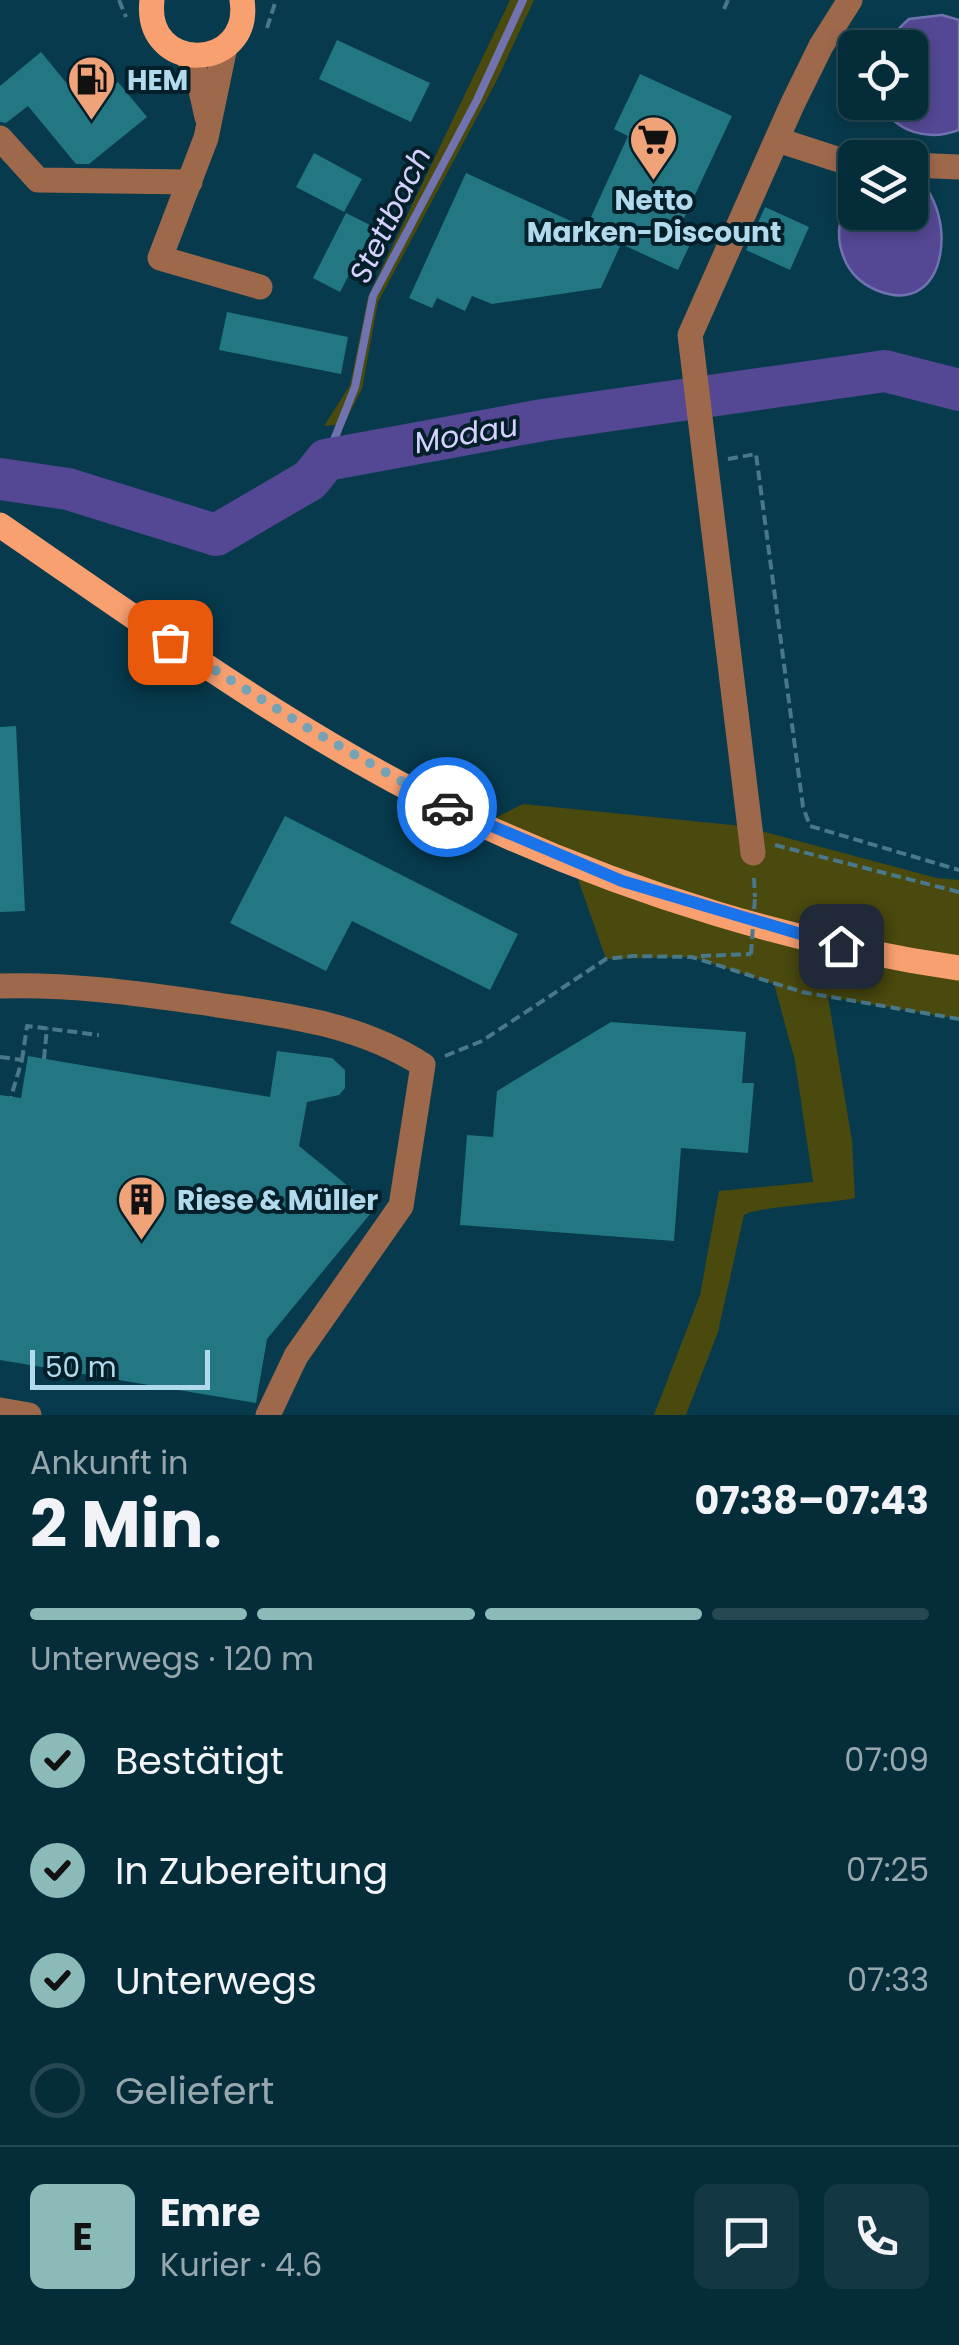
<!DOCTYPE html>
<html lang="de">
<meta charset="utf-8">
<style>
body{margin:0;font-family:Poppins,sans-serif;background:#133844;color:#f1f3f6;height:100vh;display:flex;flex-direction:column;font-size:38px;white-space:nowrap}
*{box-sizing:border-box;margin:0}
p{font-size:32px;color:#97a7ae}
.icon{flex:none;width:55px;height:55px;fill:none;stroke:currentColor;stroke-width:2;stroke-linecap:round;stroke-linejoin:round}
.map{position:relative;height:1415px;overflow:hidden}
.details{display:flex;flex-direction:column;background:#052c39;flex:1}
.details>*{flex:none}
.buttons{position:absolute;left:838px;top:30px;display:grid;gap:20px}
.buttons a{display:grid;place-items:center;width:90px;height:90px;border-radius:15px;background:#052c39;box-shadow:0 5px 15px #0003,0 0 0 2px #264853;font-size:50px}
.scale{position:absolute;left:30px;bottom:25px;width:180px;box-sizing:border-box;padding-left:10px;border:5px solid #b2daed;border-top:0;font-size:28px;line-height:35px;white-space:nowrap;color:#b2daed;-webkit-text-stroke:8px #031f2a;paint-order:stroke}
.pin{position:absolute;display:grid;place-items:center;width:85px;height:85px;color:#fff;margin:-42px;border-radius:20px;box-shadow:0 5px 15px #0006}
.courier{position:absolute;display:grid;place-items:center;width:100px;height:100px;margin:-50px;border:8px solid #1a73e8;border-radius:50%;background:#fff;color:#222;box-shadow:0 2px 12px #0007}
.headline em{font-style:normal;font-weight:700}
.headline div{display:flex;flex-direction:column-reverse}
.headline{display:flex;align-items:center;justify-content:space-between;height:170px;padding:0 30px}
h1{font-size:65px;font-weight:700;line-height:75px}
.bar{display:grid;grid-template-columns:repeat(4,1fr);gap:15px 10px;align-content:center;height:120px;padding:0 30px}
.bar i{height:12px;border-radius:8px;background:#264853}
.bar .active{background:#8bbbb9}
.bar p{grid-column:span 4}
.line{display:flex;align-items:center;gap:25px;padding:0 30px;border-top:2px solid #264853}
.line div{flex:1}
.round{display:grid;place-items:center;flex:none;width:105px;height:105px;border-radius:15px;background:#133844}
ol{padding:0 30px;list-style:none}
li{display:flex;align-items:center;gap:30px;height:110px}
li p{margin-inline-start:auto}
li .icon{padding:10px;border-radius:50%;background:#8bbbb9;color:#111;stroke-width:4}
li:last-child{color:#97a7ae}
li i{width:55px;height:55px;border:5px solid #264853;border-radius:50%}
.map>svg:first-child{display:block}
.green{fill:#4a490e}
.water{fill:#544794;stroke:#7073af;stroke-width:2.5}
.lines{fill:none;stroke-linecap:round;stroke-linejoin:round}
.stream{stroke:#7073af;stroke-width:8}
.river{stroke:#544794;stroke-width:42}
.building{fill:#237782}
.path{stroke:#49788b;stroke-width:4;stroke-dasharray:10 5;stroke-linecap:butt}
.minor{stroke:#9e684b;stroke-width:25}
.major{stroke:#f9a070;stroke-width:25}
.path-bridge{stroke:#49788b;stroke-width:4;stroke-dasharray:10 5;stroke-linecap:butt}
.done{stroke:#76a2b5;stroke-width:10;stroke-dasharray:0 18}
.route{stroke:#1a73e8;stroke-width:12}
.labels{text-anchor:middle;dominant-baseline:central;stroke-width:8;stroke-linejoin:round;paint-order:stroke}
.poi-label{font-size:28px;font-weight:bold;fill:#b2daed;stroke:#031f2a;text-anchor:start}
.water-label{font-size:30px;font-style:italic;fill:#d5d1fe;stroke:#031f2a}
</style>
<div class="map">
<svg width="959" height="1415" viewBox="0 0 959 1415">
<rect width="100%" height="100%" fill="#073a4c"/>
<g class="green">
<polygon points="510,0 534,0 497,80 378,302 362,389 344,424 324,426 350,385 368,297"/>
<polygon points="880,355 959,374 959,396 877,387 885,371"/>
<path d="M523 804 742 826 937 878 959 880V1019L828 997 852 1141 855 1198C833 1203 755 1207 744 1215L718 1332 686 1415H654L700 1295 719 1191 813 1182 795 1061 774 984 692 957 606 959 572 862 481 825Z"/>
</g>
<g class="water">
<path d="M942 15 959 20V130C927 142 897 132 879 103L910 102V48L879 47 909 19Z"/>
<path d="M910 174C959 200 953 322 876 290 862 284 850 273 844 258 834 234 840 212 855 193V212H910Z"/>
</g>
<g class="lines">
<polyline class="stream" points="326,460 355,387 373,296 477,100 523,0"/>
<polyline class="river" points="0,479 68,489 216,535 310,480 326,460 543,420 885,371 959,390"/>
</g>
<g class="building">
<polygon points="337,40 430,83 411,122 319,79"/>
<polygon points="41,52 87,108 118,82 147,117 89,164 76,164 28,106 6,123 0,122 0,86"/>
<polygon points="640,74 732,116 678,231 693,238 678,270 621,244 601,288 492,304 472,296 465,311 437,298 432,308 409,298 466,173 586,228 628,136 614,129"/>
<polygon points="314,153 362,179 344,212 296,187"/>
<polygon points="765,207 809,227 790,270 746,250"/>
<polygon points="346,213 374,227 340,292 313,278"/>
<polygon points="227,312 348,337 341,374 219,350"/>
<polygon points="16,726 25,911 0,912 0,727"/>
<polygon points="285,816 518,934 490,990 352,921 326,971 230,923"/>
<polygon points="611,1022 746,1032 742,1083 754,1083 748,1153 681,1148 674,1241 460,1225 467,1135 493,1137 497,1091"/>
<polygon points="277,1051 332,1058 345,1070 345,1088 339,1095 307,1102 299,1146 375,1208 267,1339 256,1403 0,1360 0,1095 21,1098 28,1056 270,1097"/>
</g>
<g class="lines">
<g class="path">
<polyline points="119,0 126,17"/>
<polyline points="724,9 728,0"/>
<polyline points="267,28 276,0"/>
<polyline points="728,459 756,454 803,807 810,826 959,870"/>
<polyline points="775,845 959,892"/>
<polyline points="754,878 755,897"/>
<polyline points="701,956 751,954"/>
<polyline points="445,1056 482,1041 606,959 633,956 692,957 802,992 959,1019"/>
<polyline points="0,1057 22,1060 11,1097"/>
<polyline points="44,1059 47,1028"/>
<polyline points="22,1060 27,1026 99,1035"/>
</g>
<g class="minor">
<polyline points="225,47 206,138 160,258 260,287"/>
<polyline points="187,55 198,77 207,117"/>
<polyline points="0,138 38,180 190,182"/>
<polyline points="778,140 855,165"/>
<polyline points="910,165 959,167"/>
<polyline points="753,853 690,335 792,105 821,46 850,0"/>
<path d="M0 986C70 984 136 993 205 1003 282 1015 356 1022 423 1065L401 1206 296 1356 268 1415"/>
<polyline points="0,1410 29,1415"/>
</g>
<g class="major">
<path d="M152 0C143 75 253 72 242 0"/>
<path d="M0 525C155 631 311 746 482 825 631 893 797 945 959 968"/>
</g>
<polyline class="path-bridge" points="751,954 755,897"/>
</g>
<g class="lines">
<polyline class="done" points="170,642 306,727 447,807"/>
<polyline class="route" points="447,807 622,881 841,946"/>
</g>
<defs>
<symbol id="fuel-pin" viewBox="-11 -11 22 30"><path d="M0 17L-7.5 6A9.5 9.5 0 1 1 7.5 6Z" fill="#f0a279" stroke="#031f2a"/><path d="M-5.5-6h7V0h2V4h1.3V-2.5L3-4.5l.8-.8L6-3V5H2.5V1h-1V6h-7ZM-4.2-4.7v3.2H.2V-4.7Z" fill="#111"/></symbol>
<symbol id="supermarket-pin" viewBox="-11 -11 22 30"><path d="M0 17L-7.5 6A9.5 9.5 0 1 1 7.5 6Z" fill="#f0a279" stroke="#031f2a"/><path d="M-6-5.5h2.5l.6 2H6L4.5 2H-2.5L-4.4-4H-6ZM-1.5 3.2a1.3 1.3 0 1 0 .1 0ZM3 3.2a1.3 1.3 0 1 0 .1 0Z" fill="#111"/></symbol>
<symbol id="building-pin" viewBox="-11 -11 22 30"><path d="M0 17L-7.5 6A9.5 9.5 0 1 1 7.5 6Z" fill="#f0a279" stroke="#031f2a"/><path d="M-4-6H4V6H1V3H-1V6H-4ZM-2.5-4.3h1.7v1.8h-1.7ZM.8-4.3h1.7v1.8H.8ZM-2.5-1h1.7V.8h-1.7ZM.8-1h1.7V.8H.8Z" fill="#111"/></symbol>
</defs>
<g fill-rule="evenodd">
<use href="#fuel-pin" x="64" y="52" width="55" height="75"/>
<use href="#supermarket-pin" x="626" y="112" width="55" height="75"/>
<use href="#building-pin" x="114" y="1172" width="55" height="75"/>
</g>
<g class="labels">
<g class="poi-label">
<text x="127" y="80">HEM</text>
<text x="654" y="200" text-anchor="middle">Netto<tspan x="654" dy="32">Marken-Discount</tspan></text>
<text x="177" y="1200">Riese &amp; Müller</text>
</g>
<g class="water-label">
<text transform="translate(390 215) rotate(-64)">Stettbach</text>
<text transform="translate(466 434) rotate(-10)">Modau</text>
</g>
</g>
</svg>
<div class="buttons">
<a><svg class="icon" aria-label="locate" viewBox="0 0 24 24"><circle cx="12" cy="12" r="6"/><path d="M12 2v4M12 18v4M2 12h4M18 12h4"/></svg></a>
<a><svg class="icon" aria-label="layers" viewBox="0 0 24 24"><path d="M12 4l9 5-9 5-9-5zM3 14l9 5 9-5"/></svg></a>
</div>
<div class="scale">50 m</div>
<div class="pin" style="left:170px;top:642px;background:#ea580c"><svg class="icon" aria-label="bag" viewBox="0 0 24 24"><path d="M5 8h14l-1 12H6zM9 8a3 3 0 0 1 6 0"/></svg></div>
<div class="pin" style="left:841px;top:946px;background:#1f2937"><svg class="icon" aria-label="home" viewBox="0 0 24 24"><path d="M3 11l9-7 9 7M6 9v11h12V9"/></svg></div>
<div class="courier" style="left:447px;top:807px"><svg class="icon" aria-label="car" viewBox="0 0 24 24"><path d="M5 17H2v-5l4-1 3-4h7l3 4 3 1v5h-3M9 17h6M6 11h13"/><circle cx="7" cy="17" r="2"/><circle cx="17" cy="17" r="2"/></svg></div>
</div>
<section class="details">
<div class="headline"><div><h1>2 Min.</h1><p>Ankunft in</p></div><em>07:38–07:43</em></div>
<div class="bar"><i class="active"></i><i class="active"></i><i class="active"></i><i></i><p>Unterwegs · 120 m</p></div>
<ol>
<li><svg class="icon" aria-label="check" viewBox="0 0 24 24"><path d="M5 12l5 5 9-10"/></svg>Bestätigt<p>07:09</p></li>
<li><svg class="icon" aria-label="check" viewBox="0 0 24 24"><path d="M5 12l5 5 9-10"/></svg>In Zubereitung<p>07:25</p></li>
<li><svg class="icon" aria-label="check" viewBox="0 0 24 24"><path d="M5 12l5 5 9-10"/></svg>Unterwegs<p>07:33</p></li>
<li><i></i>Geliefert</li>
</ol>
<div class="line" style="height:180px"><b class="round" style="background:#8bbbb9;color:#111">E</b><div><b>Emre</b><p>Kurier · 4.6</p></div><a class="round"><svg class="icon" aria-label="chat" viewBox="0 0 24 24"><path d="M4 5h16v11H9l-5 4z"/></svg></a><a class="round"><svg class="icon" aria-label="phone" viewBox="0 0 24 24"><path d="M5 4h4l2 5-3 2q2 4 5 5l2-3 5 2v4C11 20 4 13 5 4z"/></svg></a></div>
</section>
